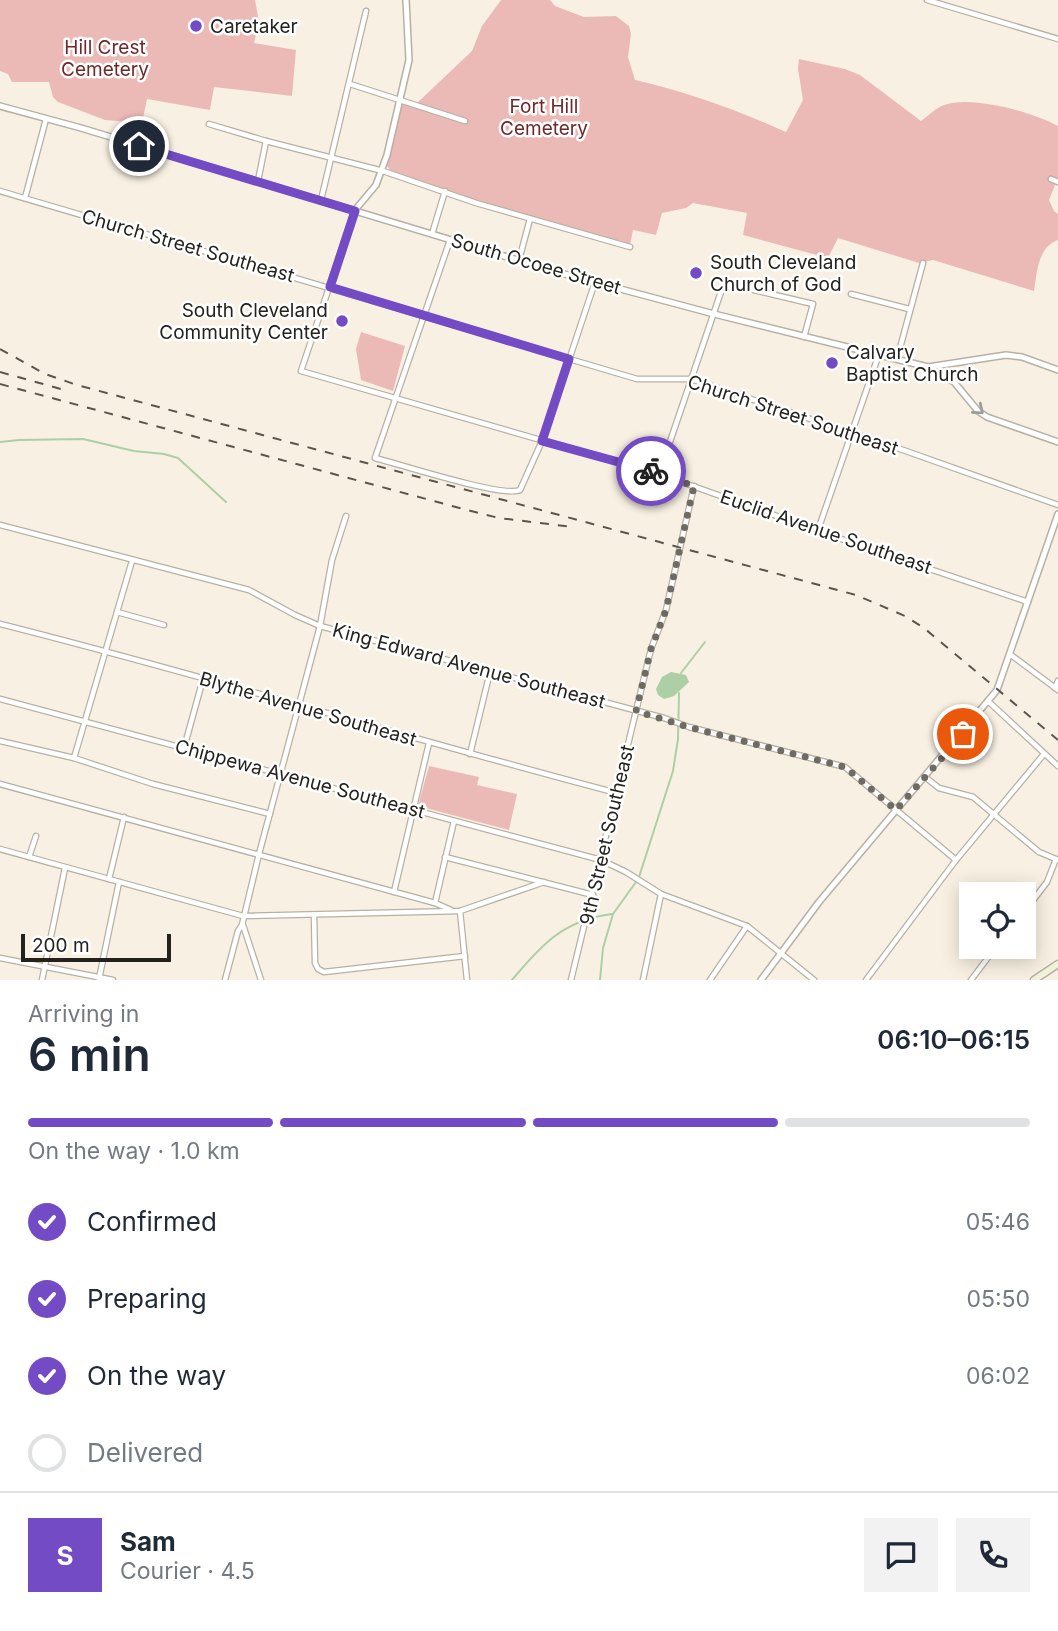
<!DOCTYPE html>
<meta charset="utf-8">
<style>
body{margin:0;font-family:Inter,sans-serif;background:#f2f2f3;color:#1f2937;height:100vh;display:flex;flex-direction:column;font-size:26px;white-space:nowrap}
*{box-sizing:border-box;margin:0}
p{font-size:23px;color:#747a83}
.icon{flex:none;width:38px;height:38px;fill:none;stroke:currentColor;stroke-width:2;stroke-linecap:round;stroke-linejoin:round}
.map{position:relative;height:980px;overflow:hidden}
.drawer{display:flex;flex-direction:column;background:#fff;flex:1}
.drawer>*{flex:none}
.tools{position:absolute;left:959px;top:882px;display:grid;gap:14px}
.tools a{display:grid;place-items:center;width:77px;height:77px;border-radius:0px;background:#fff;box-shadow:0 4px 18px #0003;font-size:35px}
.scale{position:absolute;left:21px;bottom:18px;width:150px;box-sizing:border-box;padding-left:7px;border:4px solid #25221d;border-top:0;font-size:19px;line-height:24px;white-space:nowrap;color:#25221d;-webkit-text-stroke:5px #fff;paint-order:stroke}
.pin{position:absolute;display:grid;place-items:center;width:60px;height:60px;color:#fff;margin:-30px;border:4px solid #fff;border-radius:50%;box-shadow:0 2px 7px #0007}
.courier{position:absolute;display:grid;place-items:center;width:70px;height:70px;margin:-35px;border:5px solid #734bc4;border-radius:50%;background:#fff;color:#222;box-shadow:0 2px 9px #0007}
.head em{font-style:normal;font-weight:600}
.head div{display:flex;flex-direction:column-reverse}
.head{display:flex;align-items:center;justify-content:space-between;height:119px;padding:0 28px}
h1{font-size:46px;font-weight:600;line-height:52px}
.bar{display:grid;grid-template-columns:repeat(4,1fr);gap:10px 7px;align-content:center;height:84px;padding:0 28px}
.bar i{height:9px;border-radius:5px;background:#e0e1e3}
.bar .selected{background:#734bc4}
.bar p{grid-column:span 4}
.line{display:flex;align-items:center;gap:18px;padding:0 28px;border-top:2px solid #e0e1e3}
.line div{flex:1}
.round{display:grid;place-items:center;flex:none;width:74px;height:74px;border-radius:0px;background:#f2f2f3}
ol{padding:0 28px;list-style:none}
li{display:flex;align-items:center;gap:21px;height:77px}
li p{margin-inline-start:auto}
li .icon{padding:7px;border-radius:50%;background:#734bc4;color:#fff;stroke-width:4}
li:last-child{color:#747a83}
li i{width:38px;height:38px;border:4px solid #e0e1e3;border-radius:50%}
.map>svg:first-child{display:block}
.green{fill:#ebbab7}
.water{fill:#accfa5}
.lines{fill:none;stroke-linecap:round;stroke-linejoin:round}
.stream{stroke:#accfa5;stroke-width:2}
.minor-casing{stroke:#b7b0a4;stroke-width:7}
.tertiary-casing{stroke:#b7b0a4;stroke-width:8}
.secondary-casing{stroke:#b7b0a4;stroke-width:9}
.minor{stroke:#fff;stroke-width:4.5}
.tertiary{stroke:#fff;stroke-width:5}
.secondary{stroke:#f1f3d8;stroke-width:6}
.rail{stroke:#5a564f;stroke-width:2;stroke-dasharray:9 9;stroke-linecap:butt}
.oneway{stroke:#9d9c99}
.done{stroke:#6f6a62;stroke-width:7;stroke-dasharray:0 12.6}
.route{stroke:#734bc4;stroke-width:9}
.poi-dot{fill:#734bc4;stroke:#fff;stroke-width:2.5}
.labels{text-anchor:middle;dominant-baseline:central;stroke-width:5;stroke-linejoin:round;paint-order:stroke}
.poi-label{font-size:19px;fill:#25221d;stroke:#fff;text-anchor:start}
.park-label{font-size:19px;fill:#6e2829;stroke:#fff}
.street-label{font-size:19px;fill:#25221d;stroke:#fff}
</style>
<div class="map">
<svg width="1058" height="980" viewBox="0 0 1058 980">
<rect width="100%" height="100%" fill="#f8f1e3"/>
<g class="green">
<polygon points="0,0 255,0 259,22 254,43 296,50 292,96 214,87 210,110 147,99 142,123 105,120 58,102 53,97 49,82 12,82 8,74 0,71"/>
<path d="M501 0H550L555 6 584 17 616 16 629 26 631 34 628 57 635 80C688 92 737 110 786 132L803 100 798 69 799 59 845 69 860 75 921 121C928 116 936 108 944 105 971 95 1033 112 1058 126V178L1049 200 1054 211 1058 214V240C1038 247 1037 272 1034 291L933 260 919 263 838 238 828 258 743 235 747 213 693 203 686 208 662 213 656 235 633 230 630 245 477 201 390 170 387 166 403 100 417 103 472 51 482 26Z"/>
<polygon points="361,332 405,346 393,391 361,380 356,349"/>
<polygon points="429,766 479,777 477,785 517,794 509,830 418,806"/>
</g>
<polygon class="water" points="671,672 686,675 689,682 674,696 664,699 658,695 656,689 662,677"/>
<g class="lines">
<g class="stream">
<polyline points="0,442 19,440 83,439 134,451 164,454 178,458 226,502"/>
<polyline points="681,673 705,642"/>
<polyline points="639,877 673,771 678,739 679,693"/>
<path d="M512 980C542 944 564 920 612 914"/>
<polyline points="600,980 603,948 613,914 636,882"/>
</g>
<defs>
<g id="minor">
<polyline points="927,0 1058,39"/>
<polyline points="350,84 465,121"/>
<polyline points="209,124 266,141 383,171 476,203 630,247"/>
<polyline points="1051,179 1058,182"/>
<polyline points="258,181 266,141"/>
<polyline points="0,191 637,379 691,379 903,450 1058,505"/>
<polyline points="25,198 46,119"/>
<polyline points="321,200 366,11"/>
<polyline points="355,210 301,371 659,474 861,546 1028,602"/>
<polyline points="432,234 445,191"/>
<path d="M450 240 375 458C399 464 503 498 520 490L542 441 595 282"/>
<polyline points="519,260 530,219"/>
<polyline points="851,294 909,309"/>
<polyline points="897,359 923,263"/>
<polyline points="659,474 724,283 813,304 804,337"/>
<polyline points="0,525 249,590 295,615 320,626 664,718 689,727 845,767 956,860"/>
<polyline points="818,530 879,354"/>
<polyline points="117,612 164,625"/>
<path d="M0 624C207 676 410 739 617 793"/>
<polyline points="1011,655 1058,690"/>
<polyline points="1055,688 1058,681"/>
<polyline points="0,699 601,860 626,872 661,894 747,926 814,980"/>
<polyline points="989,702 1058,766"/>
<polyline points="0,741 74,758 153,784 270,814"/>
<polyline points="184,748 203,679"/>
<polyline points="470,754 490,672"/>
<polyline points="74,758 132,561"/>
<polyline points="925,777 939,788 973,797 1039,852 1058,860"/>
<polyline points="0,784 435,903 451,910"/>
<polyline points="0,849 243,916 460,911 544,882"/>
<polyline points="29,857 36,836"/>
<polyline points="445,857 593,895"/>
<polyline points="109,879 124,817"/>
<polyline points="394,892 429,743"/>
<polyline points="435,903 454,821"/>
<polyline points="460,911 467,980"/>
<polyline points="1024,912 1047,882 1056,859"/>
<polyline points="314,915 315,963 318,969 324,972 465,956"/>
<polyline points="243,925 261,980"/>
<polyline points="0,958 113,980"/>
<polyline points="99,979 119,882"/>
<polyline points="42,980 65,868"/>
<polyline points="225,980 238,931 242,925 259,854 320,626 332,560 346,516"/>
<polyline points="571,980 651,649 666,610 694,486"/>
<polyline points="643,980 661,894"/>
<polyline points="710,980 747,926"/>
<polyline points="866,980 956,860 1044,754"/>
<polyline points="971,980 996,947"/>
</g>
<g id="tertiary">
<polyline points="0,106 81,128 557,272 714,314 928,367 954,382 978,411 987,417 1058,442"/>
<polyline points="355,210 376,185 387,155 409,60 406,0"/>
<polyline points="928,367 1006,355 1022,357 1058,370"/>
<polyline points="761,980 819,902 997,690 1058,514"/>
</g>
<polyline id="secondary" points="1034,980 1058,964"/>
</defs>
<use href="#minor" class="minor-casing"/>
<use href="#tertiary" class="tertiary-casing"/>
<use href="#secondary" class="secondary-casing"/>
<use href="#minor" class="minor"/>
<use href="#tertiary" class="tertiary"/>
<use href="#secondary" class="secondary"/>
<g class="rail">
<polyline points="0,349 45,374 77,385 856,595 905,616 924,628 1058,740"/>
<polyline points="0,372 61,389"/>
<polyline points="0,384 467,510 499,518 573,527"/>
</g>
</g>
<defs><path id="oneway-chevron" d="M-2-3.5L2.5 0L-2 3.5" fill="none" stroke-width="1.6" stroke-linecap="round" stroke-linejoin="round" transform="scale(1.75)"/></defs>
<use class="oneway" href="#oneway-chevron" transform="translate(979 410) rotate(40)"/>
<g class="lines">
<polyline class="done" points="651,471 694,486 666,610 651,649 636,711 688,727 845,767 896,810 963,734"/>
<polyline class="route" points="139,146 355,211 330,287 569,359 542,441 651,471"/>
</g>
<g class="poi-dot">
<circle cx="196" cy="26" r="7"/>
<circle cx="696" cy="273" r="7"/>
<circle cx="342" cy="321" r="7"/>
<circle cx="832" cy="363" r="7"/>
</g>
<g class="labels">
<g class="poi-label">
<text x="210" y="26">Caretaker</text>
<text x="710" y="262">South Cleveland<tspan x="710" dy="22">Church of God</tspan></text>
<text x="328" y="310" text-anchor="end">South Cleveland<tspan x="328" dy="22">Community Center</tspan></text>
<text x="846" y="352">Calvary<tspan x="846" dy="22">Baptist Church</tspan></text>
</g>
<g class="park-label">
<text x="105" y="47">Hill Crest<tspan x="105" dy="22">Cemetery</tspan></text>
<text x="544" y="106">Fort Hill<tspan x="544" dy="22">Cemetery</tspan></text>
</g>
<g class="street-label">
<text transform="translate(188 246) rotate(16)">Church Street Southeast</text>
<text transform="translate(536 264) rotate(16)">South Ocoee Street</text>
<text transform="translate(793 415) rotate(18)">Church Street Southeast</text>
<text transform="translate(826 532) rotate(19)">Euclid Avenue Southeast</text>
<text transform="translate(469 666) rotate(15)">King Edward Avenue Southeast</text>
<text transform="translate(308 709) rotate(16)">Blythe Avenue Southeast</text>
<text transform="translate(300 779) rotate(15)">Chippewa Avenue Southeast</text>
<text transform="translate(607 835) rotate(-77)">9th Street Southeast</text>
</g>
</g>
</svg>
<div class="tools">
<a><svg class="icon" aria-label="locate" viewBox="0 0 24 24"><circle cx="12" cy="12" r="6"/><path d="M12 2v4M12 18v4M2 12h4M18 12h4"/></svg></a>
</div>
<div class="scale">200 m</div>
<div class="pin" style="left:963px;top:734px;background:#ea580c"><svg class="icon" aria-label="bag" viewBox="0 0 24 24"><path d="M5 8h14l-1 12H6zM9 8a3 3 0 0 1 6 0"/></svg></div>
<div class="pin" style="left:139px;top:146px;background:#1f2937"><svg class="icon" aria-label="home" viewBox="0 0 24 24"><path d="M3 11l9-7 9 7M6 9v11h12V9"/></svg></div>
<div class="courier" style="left:651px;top:471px"><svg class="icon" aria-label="bike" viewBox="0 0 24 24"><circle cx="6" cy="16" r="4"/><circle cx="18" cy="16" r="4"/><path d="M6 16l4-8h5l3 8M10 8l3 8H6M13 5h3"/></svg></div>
</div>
<section class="drawer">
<div class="head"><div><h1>6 min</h1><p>Arriving in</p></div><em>06:10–06:15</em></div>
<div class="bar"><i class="selected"></i><i class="selected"></i><i class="selected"></i><i></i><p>On the way · 1.0 km</p></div>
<ol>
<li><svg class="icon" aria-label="check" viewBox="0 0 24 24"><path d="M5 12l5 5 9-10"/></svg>Confirmed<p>05:46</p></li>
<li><svg class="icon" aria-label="check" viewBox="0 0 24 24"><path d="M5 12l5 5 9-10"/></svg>Preparing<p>05:50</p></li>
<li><svg class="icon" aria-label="check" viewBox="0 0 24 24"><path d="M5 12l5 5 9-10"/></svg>On the way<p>06:02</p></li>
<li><i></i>Delivered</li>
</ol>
<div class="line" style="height:126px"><b class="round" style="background:#734bc4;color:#fff">S</b><div><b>Sam</b><p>Courier · 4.5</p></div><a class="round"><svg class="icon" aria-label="chat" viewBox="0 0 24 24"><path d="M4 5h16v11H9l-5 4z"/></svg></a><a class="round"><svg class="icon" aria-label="phone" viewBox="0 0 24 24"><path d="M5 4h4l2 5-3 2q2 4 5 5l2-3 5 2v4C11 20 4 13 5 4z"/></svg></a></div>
</section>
